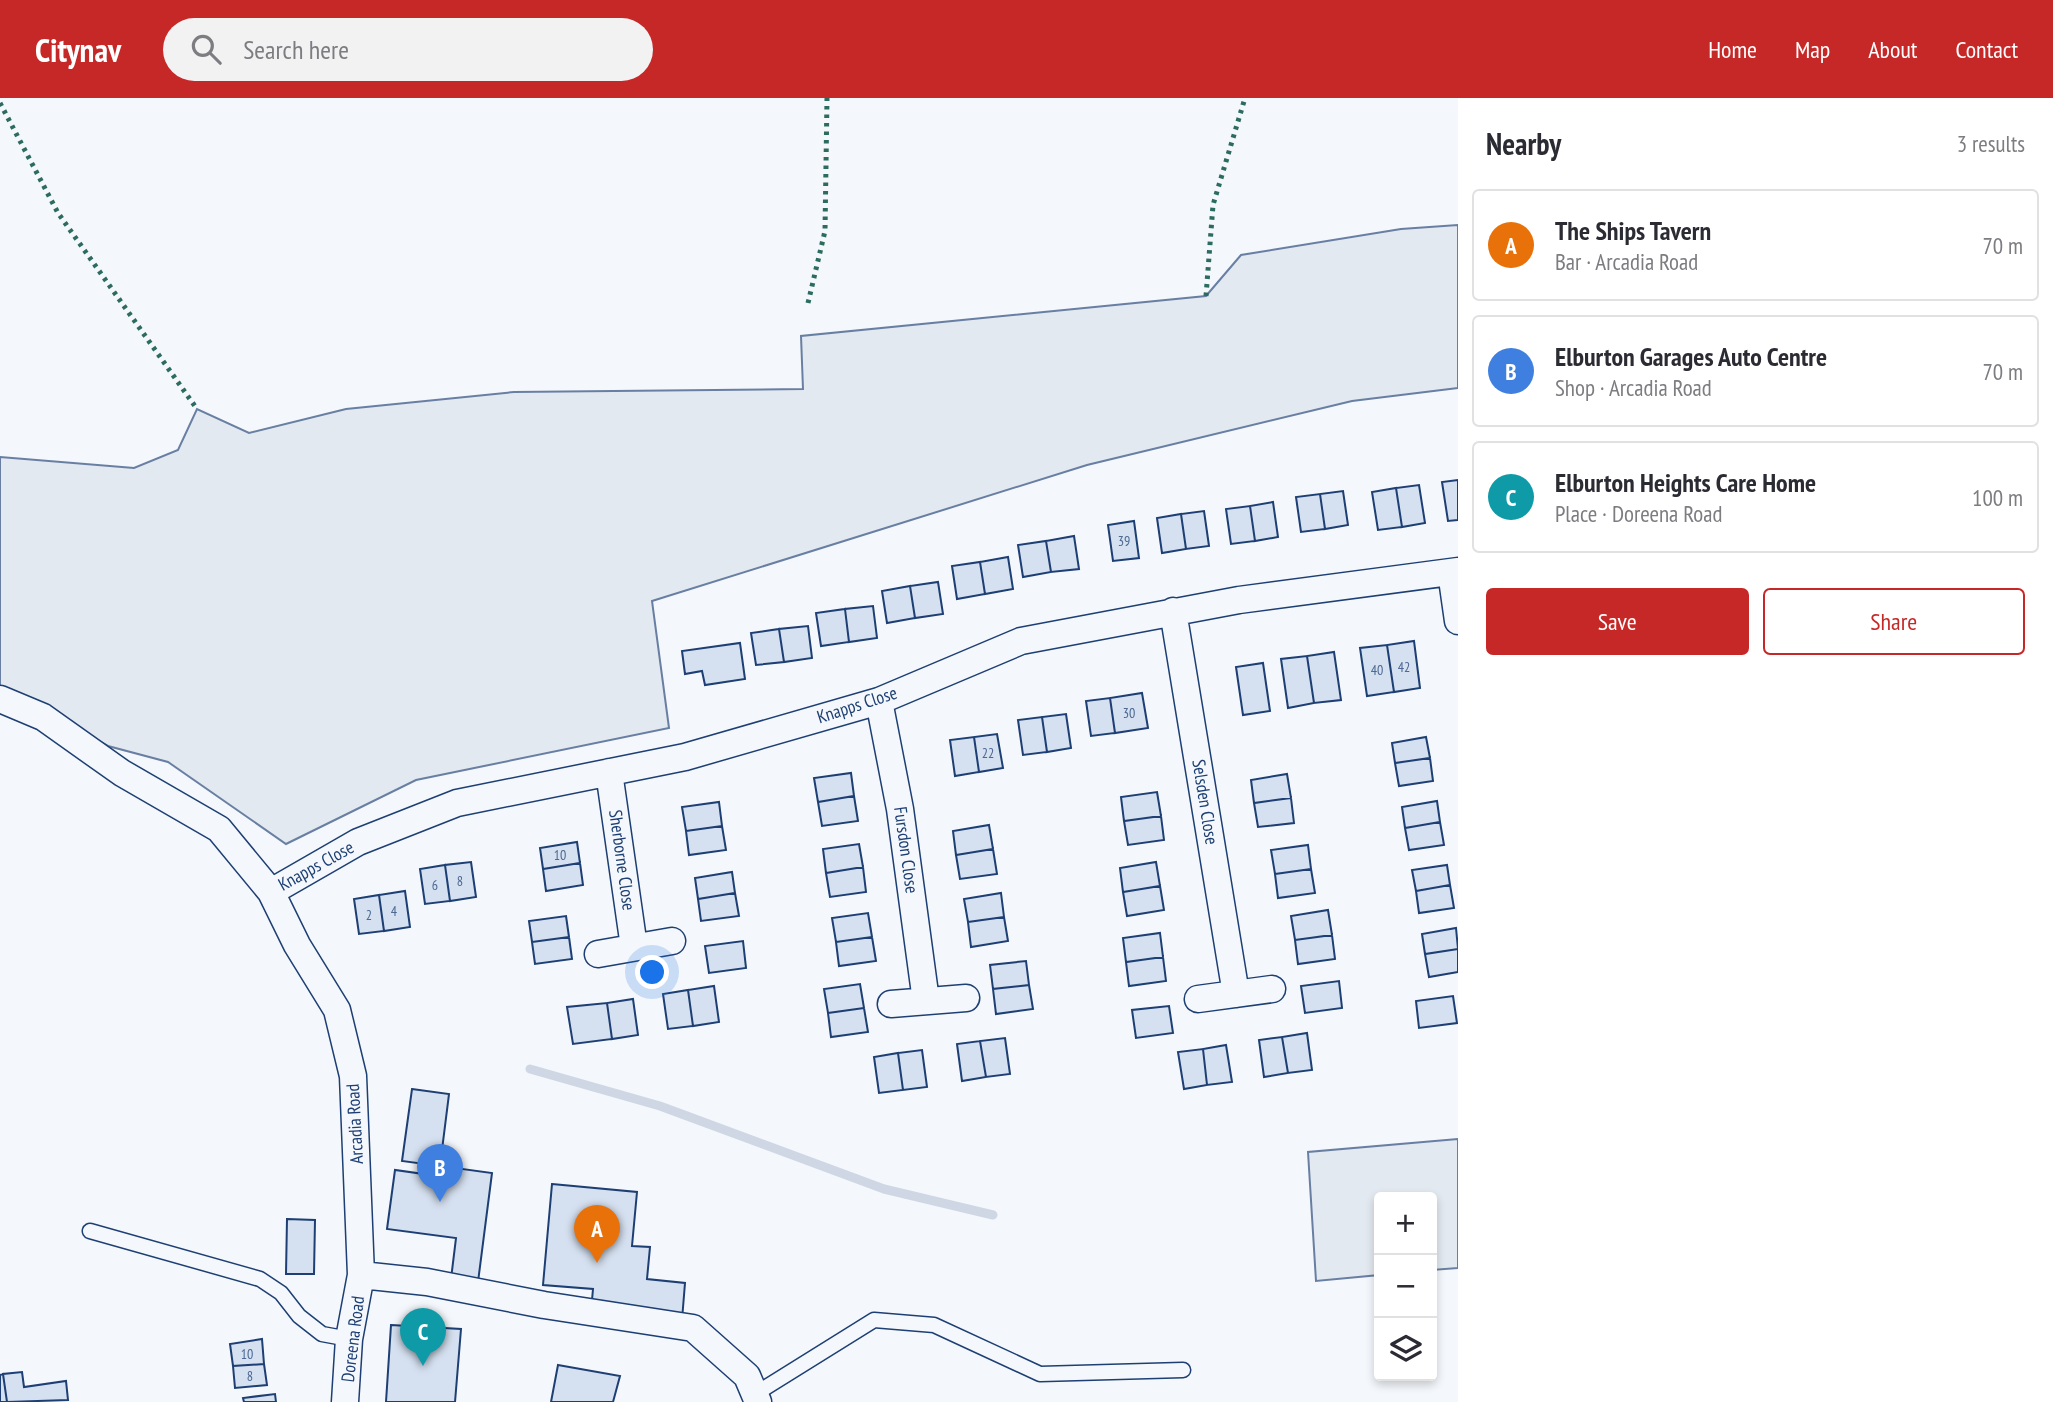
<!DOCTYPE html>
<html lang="en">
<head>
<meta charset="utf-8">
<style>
  :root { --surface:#fff; --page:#f2f2f3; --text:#2b2b33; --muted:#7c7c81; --line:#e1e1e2; --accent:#c62828 }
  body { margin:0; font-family:"PT Sans Narrow",sans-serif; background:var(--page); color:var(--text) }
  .controls { position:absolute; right:21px; bottom:21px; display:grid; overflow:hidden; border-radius:7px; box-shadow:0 4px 10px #0003 }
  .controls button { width:63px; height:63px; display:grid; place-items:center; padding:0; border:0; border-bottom:2px solid var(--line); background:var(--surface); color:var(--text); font:35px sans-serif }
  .you { position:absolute; left:653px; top:875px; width:24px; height:24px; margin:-18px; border:5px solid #fff; border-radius:50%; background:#1a73e8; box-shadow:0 0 0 10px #1a73e833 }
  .badge { display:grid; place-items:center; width:46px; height:46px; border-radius:50%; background:var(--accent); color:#fff; font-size:23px; font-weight:700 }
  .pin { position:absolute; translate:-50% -58px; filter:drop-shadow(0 2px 4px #0008) }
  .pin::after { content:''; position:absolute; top:37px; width:24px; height:21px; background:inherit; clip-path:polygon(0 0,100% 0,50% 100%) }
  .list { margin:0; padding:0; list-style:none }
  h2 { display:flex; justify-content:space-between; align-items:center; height:91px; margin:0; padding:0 28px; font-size:30px }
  h2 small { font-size:23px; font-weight:400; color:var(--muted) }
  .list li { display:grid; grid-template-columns:46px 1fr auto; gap:21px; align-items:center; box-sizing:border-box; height:112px; margin:0 14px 14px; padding:0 14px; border:2px solid var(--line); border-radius:7px }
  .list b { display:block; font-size:26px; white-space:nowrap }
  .list p { margin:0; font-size:23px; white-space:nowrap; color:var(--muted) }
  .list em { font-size:23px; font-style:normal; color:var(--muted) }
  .actions { display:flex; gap:14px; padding:21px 28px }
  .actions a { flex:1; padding:16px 0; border:2px solid var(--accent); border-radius:7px; text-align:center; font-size:24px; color:var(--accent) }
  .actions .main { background:var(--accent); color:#fff }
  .icon { flex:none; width:38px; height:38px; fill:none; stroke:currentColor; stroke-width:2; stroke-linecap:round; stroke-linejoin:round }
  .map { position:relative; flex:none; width:1458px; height:1304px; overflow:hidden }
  header { display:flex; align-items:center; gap:42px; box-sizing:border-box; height:98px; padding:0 35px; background:var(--accent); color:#fff }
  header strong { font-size:33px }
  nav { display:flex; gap:38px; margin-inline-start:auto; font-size:24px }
  .search { width:490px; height:63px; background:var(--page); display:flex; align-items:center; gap:18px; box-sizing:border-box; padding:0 24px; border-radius:38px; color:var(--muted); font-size:26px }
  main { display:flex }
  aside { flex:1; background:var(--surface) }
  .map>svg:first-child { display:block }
  .green { fill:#e3e9f0; stroke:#687fa3; stroke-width:2 }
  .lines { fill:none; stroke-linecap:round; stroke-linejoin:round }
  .stream { stroke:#cfd7e4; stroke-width:9 }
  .building { fill:#d5e0f0; stroke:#1d3f73; stroke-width:2 }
  .lane-casing { stroke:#1d3f73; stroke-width:17 }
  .street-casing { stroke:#1d3f73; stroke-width:29 }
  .lane { stroke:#f4f7fb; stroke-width:14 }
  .street { stroke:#f4f7fb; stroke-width:26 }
  .hedge { stroke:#2c6c60; stroke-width:5; stroke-dasharray:3.5 5; stroke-linecap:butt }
  .labels { text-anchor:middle; stroke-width:5; stroke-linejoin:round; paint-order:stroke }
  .number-label { font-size:14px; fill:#4b6792 }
  .street-label { font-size:18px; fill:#1d3f73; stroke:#f4f7fb }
</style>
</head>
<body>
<header>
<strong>Citynav</strong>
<div class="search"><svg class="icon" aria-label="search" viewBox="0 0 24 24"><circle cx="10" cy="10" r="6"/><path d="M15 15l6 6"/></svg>Search here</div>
<nav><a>Home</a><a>Map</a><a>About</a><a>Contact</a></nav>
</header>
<main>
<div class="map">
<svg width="1458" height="1304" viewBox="0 0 1458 1304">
  <rect width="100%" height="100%" fill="#f4f7fb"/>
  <!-- green -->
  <path class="green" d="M1458 127V290L1352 303 1087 367 652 503 669 630 416 682 286 746 168 664 108 648 0 589V359L134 370 178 352 197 311 249 335 346 311 514 294 803 291 801 238 1206 198 1241 157 1401 131Z
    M1458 1041V1170L1432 1172V1099H1379V1177L1316 1183 1308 1054Z"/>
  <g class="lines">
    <!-- stream -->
    <path class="stream" d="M530 971 660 1008 884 1091 993 1117"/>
  </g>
  <!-- building -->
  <path class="building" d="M1458 382V422L1448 423 1442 384Z
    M1419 387 1425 425 1402 429 1396 390Z
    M1396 390 1402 429 1378 432 1372 394Z
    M1343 393 1348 427 1325 431 1320 396Z
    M1320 396 1325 431 1301 434 1296 399Z
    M1273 404 1278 439 1255 443 1250 408Z
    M1250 408 1255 443 1231 446 1226 411Z
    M1204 413 1209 448 1186 451 1181 416Z
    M1181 416 1186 451 1162 455 1157 420Z
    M1134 423 1139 460 1113 463 1108 427Z
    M1074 438 1079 471 1051 474 1046 443Z
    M1046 443 1051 474 1023 479 1018 447Z
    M1008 459 1013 491 985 496 980 464Z
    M980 464 985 496 957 501 952 468Z
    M938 484 943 516 915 520 910 488Z
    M910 488 915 520 887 525 882 493Z
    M873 508 877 540 849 544 845 511Z
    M845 511 849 544 821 548 816 515Z
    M808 528 812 560 784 564 779 531Z
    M779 531 784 564 756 567 751 535Z
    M1414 543 1420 590 1394 594 1387 547Z
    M740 545 745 581 705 587 702 573 685 576 682 553Z
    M1387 547 1394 594 1367 598 1360 550Z
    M1334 554 1341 602 1314 605 1307 558Z
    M1307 558 1314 605 1288 610 1281 561Z
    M1263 565 1270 613 1243 617 1236 569Z
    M1142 595 1148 630 1115 635 1110 600Z
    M1110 600 1115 635 1091 638 1086 603Z
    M1066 616 1071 650 1047 654 1042 619Z
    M1042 619 1047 654 1023 657 1018 622Z
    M997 636 1003 670 979 674 974 639Z
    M974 639 979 674 955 678 950 642Z
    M1426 639 1430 660 1395 665 1392 645Z
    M1430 660 1433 683 1399 688 1395 665Z
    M851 675 854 698 818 704 814 680Z
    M1287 676 1291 700 1254 705 1251 682Z
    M1157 694 1161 718 1124 723 1121 699Z
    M854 698 858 723 822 728 818 704Z
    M1291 700 1294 725 1258 729 1254 705Z
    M1437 703 1440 724 1405 730 1402 709Z
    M719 704 722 728 686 733 682 709Z
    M1161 718 1164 742 1128 747 1124 723Z
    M1440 724 1444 747 1409 752 1405 730Z
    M989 727 993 751 956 757 953 733Z
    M722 728 726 752 689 757 686 733Z
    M577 744 580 765 543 771 540 750Z
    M859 746 863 769 826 775 823 751Z
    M1308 747 1311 771 1275 776 1271 752Z
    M993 751 997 776 960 781 956 757Z
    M471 764 476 799 450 803 445 767Z
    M1156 764 1160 788 1123 794 1120 770Z
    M580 765 583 787 546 793 543 771Z
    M445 767 450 803 425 806 420 771Z
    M1447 767 1450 787 1416 793 1412 772Z
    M863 769 866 794 830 799 826 775Z
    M1311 771 1315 795 1278 800 1275 776Z
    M732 774 735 795 698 801 695 780Z
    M1450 787 1454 810 1419 815 1416 793Z
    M1160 788 1164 812 1127 818 1123 794Z
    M405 793 410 829 384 833 379 797Z
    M735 795 739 818 701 823 698 801Z
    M1001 795 1004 819 968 824 964 801Z
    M379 797 384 833 359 836 354 801Z
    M1328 812 1332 837 1295 842 1291 818Z
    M868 815 872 839 836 844 832 820Z
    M566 818 569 839 532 844 529 823Z
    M1004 819 1008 843 971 849 968 824Z
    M1456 830 1458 851 1425 856 1422 836Z
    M1160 835 1163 859 1126 864 1123 840Z
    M1332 837 1335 861 1298 866 1295 842Z
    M569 839 572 861 535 866 532 844Z
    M872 839 876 863 839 868 836 844Z
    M743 843 746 870 709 875 705 848Z
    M1458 851V874L1429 879 1425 856Z
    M1163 859 1166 883 1129 888 1126 864Z
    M1026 863 1029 887 993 891 990 867Z
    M1339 883 1342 910 1305 915 1301 888Z
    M860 886 864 910 828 915 824 891Z
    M1029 887 1033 911 996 916 993 891Z
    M714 888 719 924 693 928 688 892Z
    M688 892 693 928 668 931 663 896Z
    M1453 898 1457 925 1419 930 1416 903Z
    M633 901 638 937 612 941 607 905Z
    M607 905 612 941 573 946 567 909Z
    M1169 908 1173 935 1136 940 1132 912Z
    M864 910 868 934 831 939 828 915Z
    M1307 935 1312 972 1288 975 1282 939Z
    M1282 939 1288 975 1264 979 1259 942Z
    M1005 940 1010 976 986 979 980 943Z
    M980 943 986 979 962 983 957 946Z
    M1226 947 1232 984 1207 987 1203 951Z
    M1203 951 1207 987 1184 991 1178 954Z
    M922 952 927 989 903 992 898 955Z
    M898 955 903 992 879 995 874 959Z
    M412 991 449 996 440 1068 492 1075 478 1184 451 1181 456 1140 387 1131 395 1072 424 1076 425 1066 402 1063Z
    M552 1086 637 1094 632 1148 650 1149 647 1181 685 1185 682 1222 591 1213 593 1191 543 1187Z
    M287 1121 315 1122 314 1176H286Z
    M391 1227 461 1231 455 1304H386Z
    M262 1241 264 1266 233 1268 230 1246Z
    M264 1266 267 1287 235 1290 233 1268Z
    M558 1267 620 1278 613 1304H551Z
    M22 1274 24 1289 66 1283 68 1302 7 1304 3 1276Z
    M3 1276 7 1304H0V1277Z
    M275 1296 276 1304H244L243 1300Z"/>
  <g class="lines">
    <defs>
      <path id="lane" d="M90 1133 260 1181 281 1195 299 1218 322 1236 349 1241
        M755 1296 874 1222 934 1227 1040 1276 1183 1272"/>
      <path id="street" d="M1451 474 1458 523
        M1173 513 1236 896
        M0 601 43 619 122 675 219 731 271 794 297 847 337 912 353 978 361 1177 349 1241 345 1304
        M879 603 900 711 926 903
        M609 674 634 849
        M271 794 358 744 457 705 685 659 879 603 1021 543 1239 502 1458 473
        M598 856 672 843
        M1198 901 1272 891
        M891 906 966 900
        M361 1177 427 1184 544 1207 693 1230 747 1278 758 1304"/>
    </defs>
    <!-- lane casing -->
    <use href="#lane" class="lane-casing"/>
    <!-- street casing -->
    <use href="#street" class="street-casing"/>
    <!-- lane -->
    <use href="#lane" class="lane"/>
    <!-- street -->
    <use href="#street" class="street"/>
    <!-- hedge -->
    <path class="hedge" d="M0 5 58 115 197 311
      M1206 198 1213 107 1245 0
      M808 205 825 133 827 0"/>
  </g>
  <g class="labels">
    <!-- number labels -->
    <g class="number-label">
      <text x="1124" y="448">39</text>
      <text x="1404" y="574">42</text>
      <text x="1377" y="577">40</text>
      <text x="1129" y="620">30</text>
      <text x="988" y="660">22</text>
      <text x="560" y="762">10</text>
      <text x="460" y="788">8</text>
      <text x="435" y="792">6</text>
      <text x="394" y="818">4</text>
      <text x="369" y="822">2</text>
      <text x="247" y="1261">10</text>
      <text x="250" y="1283">8</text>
    </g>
    <!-- street labels -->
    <g class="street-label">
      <text transform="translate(857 607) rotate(-18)" y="6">Knapps Close</text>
      <text transform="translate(1205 704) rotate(81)" y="6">Selsden Close</text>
      <text transform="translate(906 752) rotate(82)" y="6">Fursdon Close</text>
      <text transform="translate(622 762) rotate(82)" y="6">Sherborne Close</text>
      <text transform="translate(316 768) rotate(-29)" y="6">Knapps Close</text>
      <text transform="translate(355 1026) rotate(-93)" y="6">Arcadia Road</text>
      <text transform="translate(353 1241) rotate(-83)" y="6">Doreena Road</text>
    </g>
  </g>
</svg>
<div class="controls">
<button>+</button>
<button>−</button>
<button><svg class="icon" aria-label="layers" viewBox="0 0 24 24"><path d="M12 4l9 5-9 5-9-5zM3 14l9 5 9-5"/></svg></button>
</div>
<div class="you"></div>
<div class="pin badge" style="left:597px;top:1165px;background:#e8710a">A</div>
<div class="pin badge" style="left:440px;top:1104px;background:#3f7fe0">B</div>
<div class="pin badge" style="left:423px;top:1268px;background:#0f9aa8">C</div>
</div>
<aside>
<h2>Nearby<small>3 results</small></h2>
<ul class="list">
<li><span class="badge" style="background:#e8710a">A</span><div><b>The Ships Tavern</b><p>Bar · Arcadia Road</p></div><em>70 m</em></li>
<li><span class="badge" style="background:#3f7fe0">B</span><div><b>Elburton Garages Auto Centre</b><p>Shop · Arcadia Road</p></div><em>70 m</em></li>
<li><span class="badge" style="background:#0f9aa8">C</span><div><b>Elburton Heights Care Home</b><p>Place · Doreena Road</p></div><em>100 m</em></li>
</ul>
<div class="actions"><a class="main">Save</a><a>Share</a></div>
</aside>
</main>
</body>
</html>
